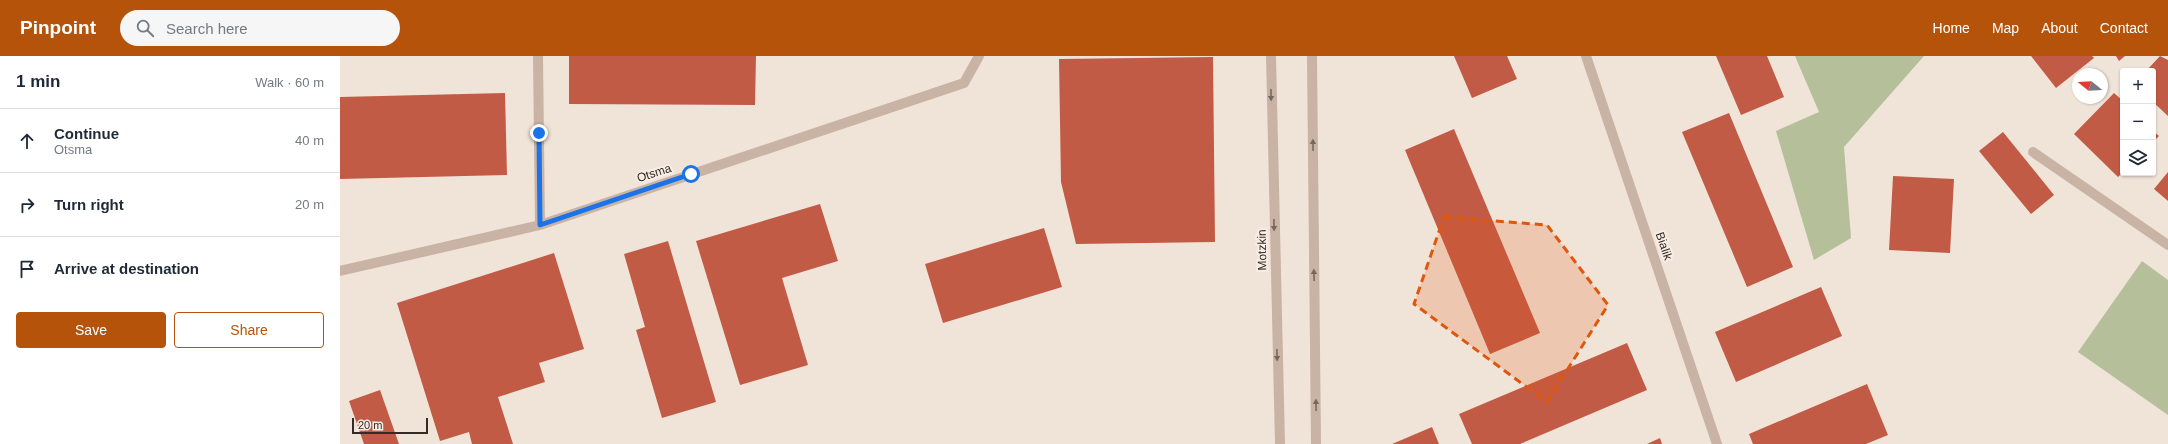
<!DOCTYPE html>
<html lang="en">
<head>
<meta charset="utf-8">
<style>
  :root { --surface:#fff; --page:#f6f6f7; --text:#1f2937; --muted:#747a83; --line:#e0e1e3; --accent:#b45309 }
  body { margin:0; font-family:Arial,sans-serif; background:var(--page); color:var(--text) }
  .controls { position:absolute; right:12px; top:12px; display:grid; overflow:hidden; border-radius:4px; box-shadow:0 1px 3px #0004 }
  .controls button { width:36px; height:36px; display:grid; place-items:center; padding:0; border:0; border-bottom:1px solid var(--line); background:var(--surface); color:var(--text); font:20px sans-serif }
  .compass { position:absolute; left:1732px; top:12px; width:36px; height:36px; border-radius:50%; background:var(--surface); box-shadow:0 1px 3px #0004; rotate:288deg }
  .scale { position:absolute; left:12px; bottom:10px; width:76px; box-sizing:border-box; padding-left:4px; border:2px solid #342a26; border-top:0; font-size:11px; line-height:14px; white-space:nowrap; color:#342a26; -webkit-text-stroke:3px #f8eee5; paint-order:stroke }
  .stop { position:absolute; width:12px; height:12px; margin:-9px; border:3px solid #1a73e8; border-radius:50%; background:#fff }
  .stop.end { background:#1a73e8; border-color:#fff; box-shadow:0 1px 4px #0008 }
  .list { margin:0; padding:0; list-style:none }
  h2 { display:flex; justify-content:space-between; align-items:center; height:52px; margin:0; padding:0 16px; font-size:17px }
  h2 small { font-size:13px; font-weight:400; color:var(--muted) }
  .list li { display:grid; grid-template-columns:26px 1fr auto; gap:12px; align-items:center; box-sizing:border-box; height:64px; padding:0 16px; border-top:1px solid var(--line) }
  .list b { display:block; font-size:15px; white-space:nowrap }
  .list p { margin:0; font-size:13px; white-space:nowrap; color:var(--muted) }
  .list em { font-size:13px; font-style:normal; color:var(--muted) }
  .actions { display:flex; gap:8px; padding:12px 16px }
  .actions a { flex:1; padding:9px 0; border:1px solid var(--accent); border-radius:4px; text-align:center; font-size:14px; color:var(--accent) }
  .actions .main { background:var(--accent); color:#fff }
  .icon { flex:none; width:22px; height:22px; fill:none; stroke:currentColor; stroke-width:2; stroke-linecap:round; stroke-linejoin:round }
  .map { position:relative; flex:none; width:1828px; height:388px; overflow:hidden }
  header { display:flex; align-items:center; gap:24px; box-sizing:border-box; height:56px; padding:0 20px; background:var(--accent); color:#fff }
  header strong { font-size:19px }
  nav { display:flex; gap:22px; margin-inline-start:auto; font-size:14px }
  .search { width:280px; height:36px; background:var(--page); display:flex; align-items:center; gap:10px; box-sizing:border-box; padding:0 14px; border-radius:22px; color:var(--muted); font-size:15px }
  main { display:flex }
  aside { flex:1; background:var(--surface) }
  .map>svg:first-child { display:block }
  .green { fill:#b5bf9a }
  .building { fill:#c25b45 }
  .lines { fill:none; stroke-linecap:round; stroke-linejoin:round }
  .minor { stroke:#c8b3a5; stroke-width:10 }
  .oneway { fill:#77685f }
  .route { stroke:#1a73e8; stroke-width:5 }
  .marked { fill:#df570d; fill-opacity:0.2; stroke:#df570d; stroke-width:3; stroke-dasharray:8 5; stroke-linejoin:round }
  .labels { text-anchor:middle; stroke-width:4; stroke-linejoin:round; paint-order:stroke }
  .street-label { font-size:12px; fill:#342a26; stroke:#f8eee5 }
</style>
</head>
<body>
<header>
<strong>Pinpoint</strong>
<div class="search"><svg class="icon" aria-label="search" viewBox="0 0 24 24"><circle cx="10" cy="10" r="6"/><path d="M15 15l6 6"/></svg>Search here</div>
<nav><a>Home</a><a>Map</a><a>About</a><a>Contact</a></nav>
</header>
<main>
<aside>
<h2>1 min<small>Walk · 60 m</small></h2>
<ul class="list">
<li><svg class="icon" aria-label="ahead" viewBox="0 0 24 24"><path d="M12 20V5M6 11l6-6 6 6"/></svg><div><b>Continue</b><p>Otsma</p></div><em>40 m</em></li>
<li><svg class="icon" aria-label="right" viewBox="0 0 24 24"><path d="M7 20v-9h11M14 6l5 5-5 5"/></svg><div><b>Turn right</b></div><em>20 m</em></li>
<li><svg class="icon" aria-label="arrive" viewBox="0 0 24 24"><path d="M6 21V4h12l-3 4 3 4H6"/></svg><div><b>Arrive at destination</b></div></li>
</ul>
<div class="actions"><a class="main">Save</a><a>Share</a></div>
</aside>
<div class="map">
<svg width="1828" height="388" viewBox="0 0 1828 388">
  <rect width="100%" height="100%" fill="#f0e4d9"/>
  <!-- green -->
  <path class="green" d="M1455 0H1584L1504 91 1511 182 1474 204 1436 75 1479 56Z
    M1802 205 1828 224V359L1738 296Z"/>
  <!-- building -->
  <path class="building" d="M229 0H416L415 49 229 48Z
    M1114 0H1167L1177 23 1132 42Z
    M1376 0H1427L1444 41 1401 59Z
    M1691 0H1752L1754 2 1716 32Z
    M1776 0H1785L1779 5Z
    M1820 0 1828 4V60L1813 46V15H1806Z
    M873 1 875 186 736 188 721 126 719 3Z
    M165 37 167 119 0 123V41Z
    M1774 37 1783 45V116L1778 121 1734 78Z
    M1389 57 1453 211 1407 231 1342 76Z
    M1114 73 1200 277 1150 298 1065 94Z
    M1813 75 1819 80 1813 86Z
    M1663 76 1714 139 1691 158 1639 95Z
    M1828 116V145L1814 133Z
    M1553 120 1614 123 1610 197 1549 194Z
    M480 148 498 205 442 222 468 309 400 329 356 185Z
    M704 172 722 231 603 267 585 208Z
    M328 185 376 346 322 362 296 274 305 271 284 198Z
    M214 197 244 293 199 307 205 326 158 341 173 388H132L129 376 100 385 57 247Z
    M1481 231 1502 280 1396 326 1375 276Z
    M1287 287 1307 334 1180 388H1132L1119 358Z
    M1527 328 1548 379 1526 388H1413L1409 378Z
    M40 334 59 388H24L9 345Z
    M1092 371 1099 388H1052Z
    M1320 382 1322 388H1307Z"/>
  <g class="lines">
    <!-- minor -->
    <path class="minor" d="M198 0 200 169
      M931 0 940 388
      M972 0 976 388
      M1246 0 1377 388
      M1693 96 1828 189
      M0 215 200 169 624 27 639 0"/>
  </g>
  <!-- one-way arrows -->
  <defs><path id="oneway-solid" d="M-6-.8H1V-3.2L6.5 0L1 3.2V.8H-6Z"/></defs>
  <g class="oneway">
    <use href="#oneway-solid" transform="translate(931 39) rotate(89)"/>
    <use href="#oneway-solid" transform="translate(973 89) rotate(-91)"/>
    <use href="#oneway-solid" transform="translate(934 169) rotate(89)"/>
    <use href="#oneway-solid" transform="translate(974 219) rotate(-91)"/>
    <use href="#oneway-solid" transform="translate(937 299) rotate(89)"/>
    <use href="#oneway-solid" transform="translate(976 349) rotate(-91)"/>
  </g>
  <g class="lines">
    <!-- route -->
    <path class="route" d="M199 77 200 169 351 118"/>
  </g>
  <!-- marked area -->
  <path class="marked" d="M1104 161 1207 169 1268 249 1207 346 1074 248Z"/>
  <g class="labels">
    <!-- street labels -->
    <g class="street-label">
      <text transform="translate(314 117) rotate(-18)" y="4">Otsma</text>
      <text transform="translate(1324 190) rotate(71)" y="4">Bialik</text>
      <text transform="translate(922 194) rotate(-91)" y="4">Motzkin</text>
    </g>
  </g>
</svg>
<div class="controls">
<button>+</button>
<button>−</button>
<button><svg class="icon" aria-label="layers" viewBox="0 0 24 24"><path d="M12 4l9 5-9 5-9-5zM3 14l9 5 9-5"/></svg></button>
</div>
<svg class="compass" viewBox="-18 -18 36 36"><path d="M0-13l5 13h-10z" fill="#e53935"/><path d="M0 13l5-13h-10z" fill="#747a83"/></svg>
<div class="scale">20 m</div>
<div class="stop" style="left:351px;top:118px"></div>
<div class="stop end" style="left:199px;top:77px"></div>
</div>
</main>
</body>
</html>
